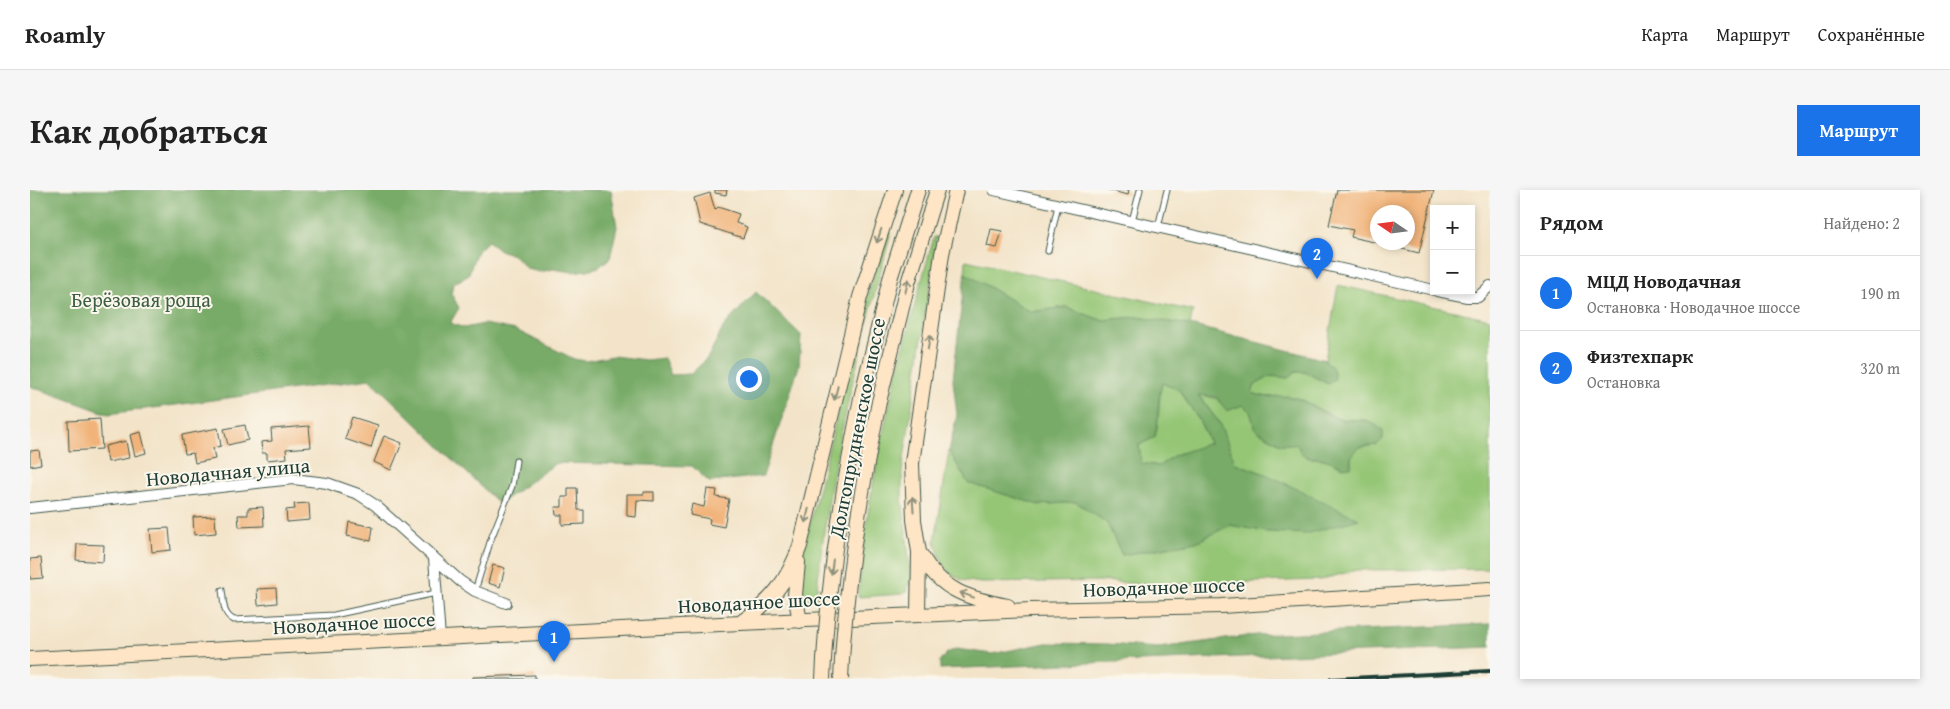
<!DOCTYPE html>
<html lang="ru">
<head>
<meta charset="utf-8">
<style>
  :root { --surface:#fff; --page:#f6f6f6; --text:#222; --muted:#767676; --line:#e0e0e0; --accent:#1a73e8 }
  body { margin:0; font-family:"Gentium Book Plus",serif; background:var(--page); color:var(--text) }
  .controls { position:absolute; right:15px; top:15px; display:grid; overflow:hidden; border-radius:0px; box-shadow:0 2px 8px #0003 }
  .controls button { width:45px; height:45px; display:grid; place-items:center; padding:0; border:0; border-bottom:1px solid var(--line); background:var(--surface); color:var(--text); font:25px sans-serif }
  .compass { position:absolute; left:1340px; top:15px; width:45px; height:45px; border-radius:50%; background:var(--surface); box-shadow:0 2px 8px #0003; rotate:283deg }
  .you { position:absolute; left:718px; top:188px; width:18px; height:18px; margin:-12px; border:4px solid #fff; border-radius:50%; background:#1a73e8; box-shadow:0 0 0 8px #1a73e833 }
  .badge { display:grid; place-items:center; width:32px; height:32px; border-radius:50%; background:var(--accent); color:#fff; font-size:16px; font-weight:700 }
  .pin { position:absolute; translate:-50% -41px; filter:drop-shadow(0 1px 2px #0008) }
  .pin::after { content:''; position:absolute; top:26px; width:18px; height:15px; background:inherit; clip-path:polygon(0 0,100% 0,50% 100%) }
  .list { margin:0; padding:0; list-style:none }
  h2 { display:flex; justify-content:space-between; align-items:center; height:65px; margin:0; padding:0 20px; font-size:21px }
  h2 small { font-size:16px; font-weight:400; color:var(--muted) }
  .list li { display:grid; grid-template-columns:32px 1fr auto; gap:15px; align-items:center; box-sizing:border-box; height:75px; padding:0 20px; border-top:1px solid var(--line) }
  .list b { display:block; font-size:19px; white-space:nowrap }
  .list p { margin:0; font-size:16px; white-space:nowrap; color:var(--muted) }
  .list em { font-size:16px; font-style:normal; color:var(--muted) }
  .map { position:relative; flex:none; width:1460px; height:489px; overflow:hidden; border-radius:0px }
  header { display:flex; align-items:center; gap:30px; box-sizing:border-box; height:70px; padding:0 25px; background:var(--surface); border-bottom:1px solid var(--line) }
  header strong { font-size:24px }
  nav { display:flex; gap:28px; margin-inline-start:auto; font-size:18px }
  .intro { display:flex; align-items:center; justify-content:space-between; box-sizing:border-box; height:120px; padding:0 30px }
  h1 { margin:0; font-size:35px }
  .button { padding:12px 22px; border-radius:0px; background:var(--accent); color:#fff; font-size:18px; font-weight:700 }
  main { display:flex; gap:30px; padding:0 30px }
  aside { flex:1; background:var(--surface); border-radius:0px; box-shadow:0 2px 8px #0003 }
  .map>svg:first-child { display:block }
  .green { fill:#95c676; stroke:#5a8255 }
  .forest { fill:#78ab67; stroke:#4c744e; fill-rule:evenodd }
  .building { fill:#f1b379 }
  .lines { fill:none; stroke-linecap:round; stroke-linejoin:round }
  .lane-casing { stroke:#3f564a; stroke-width:7 }
  .street-casing { stroke:#3f564a; stroke-width:12 }
  .secondary-casing { stroke:#3f564a; stroke-width:16 }
  .lane { stroke:#fff; stroke-width:5 }
  .street { stroke:#fff; stroke-width:10 }
  .secondary { stroke:#fde5c5; stroke-width:14 }
  .rail { stroke:#1f3d34; stroke-width:4 }
  .secondary-bridge-casing { stroke:#3f564a; stroke-width:16; stroke-linecap:butt }
  .secondary-bridge { stroke:#fde5c5; stroke-width:14 }
  .oneway { stroke:#8e917c }
  .labels { text-anchor:middle; stroke-width:4; stroke-linejoin:round; paint-order:stroke }
  .park-label { font-size:20px; fill:#3c5f44; stroke:#fbf7ec }
  .street-label { font-size:20px; fill:#1f3d34; stroke:#fbf7ec }
</style>
</head>
<body>
<header>
<strong>Roamly</strong>
<nav><a>Карта</a><a>Маршрут</a><a>Сохранённые</a></nav>
</header>
<div class="intro"><h1>Как добраться</h1><a class="button">Маршрут</a></div>
<main>
<div class="map">
<svg width="1460" height="489" viewBox="0 0 1460 489">
  <rect width="100%" height="100%" fill="#fbf7ec"/>
  <filter id="ink" filterUnits="userSpaceOnUse"><feTurbulence type="fractalNoise" baseFrequency=".02" numOctaves="2"/><feDisplacementMap in="SourceGraphic" scale="10" xChannelSelector="R" yChannelSelector="G"/><feConvolveMatrix kernelMatrix="1 2 1 2 8 2 1 2 1" color-interpolation-filters="sRGB"/></filter>
  <filter id="wash" filterUnits="userSpaceOnUse"><feTurbulence type="fractalNoise" baseFrequency=".0096" numOctaves="4" result="noise"/><feDisplacementMap in="SourceGraphic" scale="20" xChannelSelector="R" yChannelSelector="G"/><feGaussianBlur stdDeviation="1.12" result="paint"/><feColorMatrix in="noise" values="0 0 0 0 0 0 0 0 0 0 0 0 0 0 0 0 0 1.4 0 .05"/><feComposite in="paint" operator="in"/></filter>
  <g filter="url(#wash)">
    <rect width="100%" height="100%" fill="#f3e4c9"/>
    <!-- green -->
    <path class="green" d="M857 42 861 43C828 163 797 286 786 410H777L772 403 774 389 769 386 776 349 834 118Z
      M904 47H907L872 282V308L882 394 877 395 876 402 873 404 828 407C838 284 870 165 904 47Z
      M936 70 1163 121 1160 135 1107 127 1071 130 1036 117 1001 122 935 83Z
      M1308 95 1460 129V379L1326 380 1290 390 1123 395 1073 391 951 393 932 390 919 383 910 367 905 351 919 261 938 293 1009 315 1046 312 1077 333 1092 365 1166 352 1200 335 1238 342V285L1205 273 1190 234 1168 204 1213 215 1220 222 1226 240 1250 254H1268L1278 268 1296 269 1312 277 1321 276V267L1329 257 1347 255 1338 230 1309 229 1267 208 1258 206 1239 208 1222 203 1225 195 1241 186 1258 188 1265 182H1275L1298 194 1303 179 1295 170Z
      M1132 193 1149 200 1169 230 1180 254 1145 265 1129 276 1111 273 1109 255 1125 247C1130 229 1128 211 1132 193Z"/>
    <!-- forest -->
    <path class="forest" d="M0 0H581L587 37 580 68 569 77 557 80 542 82 523 79 510 82 497 79 485 66 470 60 458 51 446 63 438 86 424 93 421 103 429 118 420 133 434 138 454 134 486 140 544 169 556 171 583 166 616 170 634 168 641 185 661 184 678 167 694 136 726 102 771 145 769 176 733 286 679 292 662 276 526 273 469 314 340 189 78 224 0 196Z
      M935 83 1001 122 1036 117 1071 130 1107 127 1160 135 1295 170 1303 179 1305 189 1298 194 1275 182H1265L1258 188 1241 186 1225 195 1222 203C1241 210 1244 204 1260 207 1278 209 1292 225 1310 229 1332 234 1330 224 1353 240V249L1347 255 1329 257 1321 267V277C1311 277 1307 273 1297 270 1282 264 1274 274 1267 254H1250L1226 240 1220 222 1213 215 1197 221 1186 207 1168 205 1190 234 1205 273 1238 285 1329 329 1276 344 1238 342 1200 335 1166 352 1092 365 1077 333 1046 312 1009 315 938 293 919 261 927 225 923 190ZM1132 193 1149 200 1169 230 1180 253 1145 265 1129 276 1111 273 1109 255 1125 247C1129 229 1127 211 1132 193Z
      M1460 434V457L910 479V471L917 463 926 459 962 464 1016 453 1077 454 1128 458 1226 445Z"/>
    <g id="blocks">
      <!-- building -->
      <path class="building" d="M685 0H697L696 5 685 3Z
        M1078 0H1099L1098 5Z
        M1307 0H1404L1389 63 1348 53 1378 52V22H1348V53L1321 47 1323 40 1299 35Z
        M680 3 685 20 688 17 709 24 706 33 717 37 713 48 670 34 664 8Z
        M961 39 972 41 967 58 957 56Z
        M322 227 348 235 341 258 315 249Z
        M70 229 72 259 39 261 38 231Z
        M215 235 218 250 198 255 194 239Z
        M279 236 281 257 256 259 257 268 237 270V263H232L231 252 242 251 241 239Z
        M188 238 191 256 183 258 185 269 165 273 163 263 155 264 152 245Z
        M111 242 116 263 105 266 100 245Z
        M354 246 372 253 361 280 344 272Z
        M96 251 99 268 78 272 75 256Z
        M9 260 11 274 0 276V261Z
        M538 298H547L548 320H554V334L532 335V325H526L525 317H532V307H538Z
        M677 299 687 300 686 307 699 309 694 337 679 334 680 329 660 325 662 314 674 317Z
        M614 302H624V311L607 310 606 327 597 326V304H614Z
        M279 313 280 330 257 332 256 320 265 319 264 314Z
        M233 317 234 336 209 337 208 325H218V318Z
        M185 326 186 343 164 345 163 327Z
        M319 332 343 337 341 351 317 346Z
        M139 338 141 360 122 362 120 339Z
        M47 354 74 355 73 372 46 370Z
        M11 368 13 388 0 389V369Z
        M463 375 475 378 470 397 458 393Z
        M246 398 247 413 228 415 227 399Z
        M505 485V489H443V487Z"/>
    </g>
  </g>
  <g filter="url(#ink)">
    <use href="#blocks" fill-opacity="0" stroke="#3f564a" stroke-width="1"/>
    <g class="lines">
      <defs>
        <path id="lane" d="M1102 31 1110 0
          M1128 37 1137 0
          M1018 61 1028 15
          M192 400C194 412 192 424 204 430L304 425 406 403
          M445 401 461 349 482 296 486 271"/>
        <path id="street" d="M964 0 1404 100
          M1407 101 1437 107H1448L1460 96
          M0 318 263 289 297 293 328 304 345 315 430 391 445 401 476 413
          M404 368 410 448"/>
        <path id="secondary" d="M831 208 860 89 888 0
          M849 212 878 93 907 0
          M891 365C911 401 940 409 978 416
          M768 372 765 405 770 431
          M888 425 889 362 884 330 882 273 912 64 926 0
          M710 433C742 411 757 392 770 356L830 107 865 0
          M0 469 710 433 1001 420 1191 416 1460 399"/>
      </defs>
      <!-- lane casing -->
      <use href="#lane" class="lane-casing"/>
      <!-- street casing -->
      <use href="#street" class="street-casing"/>
      <!-- secondary casing -->
      <use href="#secondary" class="secondary-casing"/>
      <!-- lane -->
      <use href="#lane" class="lane"/>
      <!-- street -->
      <use href="#street" class="street"/>
      <!-- secondary -->
      <use href="#secondary" class="secondary"/>
      <!-- rail -->
      <path class="rail" d="M1301 489 1460 481"/>
      <defs>
        <path id="secondary-bridge" d="M793 489C797 394 812 301 831 208
          M811 489C815 395 830 304 849 212"/>
      </defs>
      <!-- secondary-bridge casing -->
      <use href="#secondary-bridge" class="secondary-bridge-casing"/>
      <!-- secondary-bridge -->
      <use href="#secondary-bridge" class="secondary-bridge"/>
    </g>
    <!-- one-way arrows -->
    <defs><path id="oneway-shaft" d="M-6 0H5M1.5-3L5.5 0L1.5 3" fill="none" stroke-width="1.6" stroke-linecap="round" stroke-linejoin="round" transform="scale(1.25)"/></defs>
    <g class="oneway">
      <use href="#oneway-shaft" transform="translate(849 46) rotate(108)"/>
      <use href="#oneway-shaft" transform="translate(877 96) rotate(-75)"/>
      <use href="#oneway-shaft" transform="translate(899 152) rotate(-81)"/>
      <use href="#oneway-shaft" transform="translate(806 203) rotate(104)"/>
      <use href="#oneway-shaft" transform="translate(883 314) rotate(-94)"/>
      <use href="#oneway-shaft" transform="translate(777 326) rotate(103)"/>
      <use href="#oneway-shaft" transform="translate(802 377) rotate(97)"/>
      <use href="#oneway-shaft" transform="translate(937 405) rotate(-160)"/>
    </g>
  </g>
  <g class="labels">
    <!-- park labels -->
    <g class="park-label">
      <text x="111" y="117">Берёзовая роща</text>
    </g>
    <!-- street labels -->
    <g class="street-label">
      <text transform="translate(827 238) rotate(-79)" y="7">Долгопрудненское шоссе</text>
      <text transform="translate(198 282) rotate(-5)" y="7">Новодачная улица</text>
      <text transform="translate(1134 397) rotate(-2)" y="7">Новодачное шоссе</text>
      <text transform="translate(729 412) rotate(-3)" y="7">Новодачное шоссе</text>
      <text transform="translate(324 433) rotate(-3)" y="7">Новодачное шоссе</text>
    </g>
  </g>
</svg>
<div class="controls">
<button>+</button>
<button>−</button>
</div>
<svg class="compass" viewBox="-18 -18 36 36"><path d="M0-13l5 13h-10z" fill="#e53935"/><path d="M0 13l5-13h-10z" fill="#767676"/></svg>
<div class="you"></div>
<div class="pin badge" style="left:524px;top:472px">1</div>
<div class="pin badge" style="left:1287px;top:89px">2</div>
</div>
<aside>
<h2>Рядом<small>Найдено: 2</small></h2>
<ul class="list">
<li><span class="badge">1</span><div><b>МЦД Новодачная</b><p>Остановка · Новодачное шоссе</p></div><em>190 m</em></li>
<li><span class="badge">2</span><div><b>Физтехпарк</b><p>Остановка</p></div><em>320 m</em></li>
</ul>
</aside>
</main>
</body>
</html>
